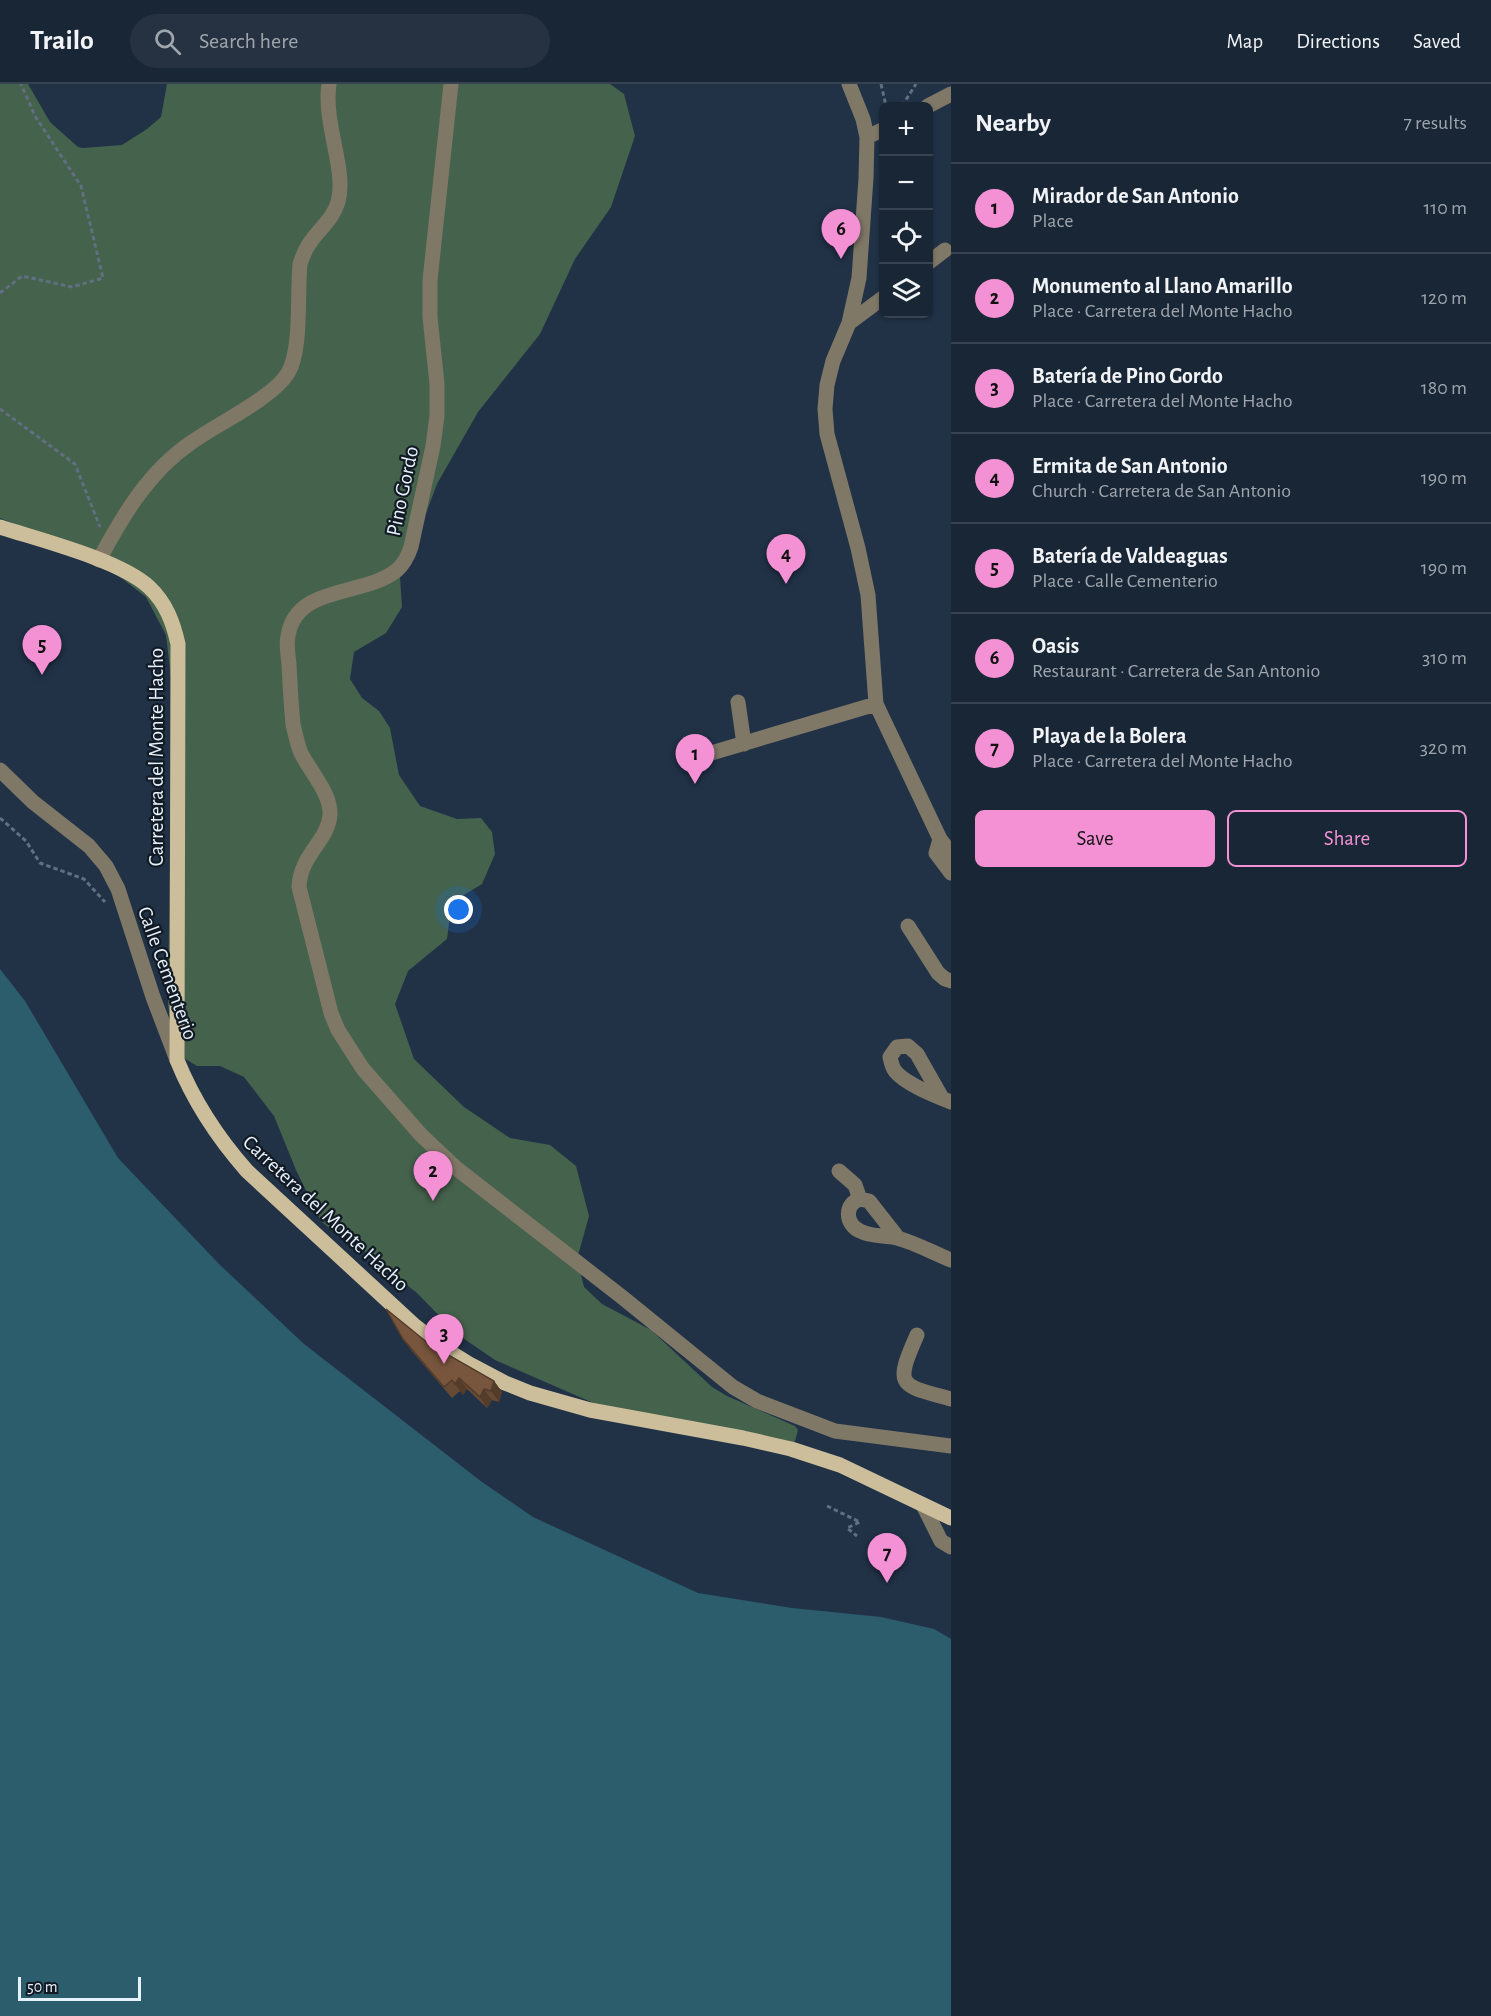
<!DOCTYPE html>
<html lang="en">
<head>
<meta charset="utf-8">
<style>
  :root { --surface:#192635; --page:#263241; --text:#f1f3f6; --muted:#9fa5ad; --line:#374350; --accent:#f491d4 }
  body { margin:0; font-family:"Alegreya Sans",sans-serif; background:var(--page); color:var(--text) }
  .controls { position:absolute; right:18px; top:18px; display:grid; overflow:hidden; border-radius:9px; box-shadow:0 2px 4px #0004 }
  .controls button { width:54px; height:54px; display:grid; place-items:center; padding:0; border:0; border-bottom:2px solid var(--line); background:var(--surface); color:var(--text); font:30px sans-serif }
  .scale { position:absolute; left:18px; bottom:15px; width:123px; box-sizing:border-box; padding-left:6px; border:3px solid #e6f1fe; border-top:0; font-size:16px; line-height:21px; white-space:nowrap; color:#e6f1fe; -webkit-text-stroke:4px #121a23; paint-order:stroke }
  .you { position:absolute; left:459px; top:826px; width:21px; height:21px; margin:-15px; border:4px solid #fff; border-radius:50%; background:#1a73e8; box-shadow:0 0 0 9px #1a73e833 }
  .badge { display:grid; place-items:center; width:39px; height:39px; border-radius:50%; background:var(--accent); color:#111; font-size:20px; font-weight:700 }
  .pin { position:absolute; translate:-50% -50px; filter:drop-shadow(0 2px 3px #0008) }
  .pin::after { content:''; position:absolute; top:32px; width:21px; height:18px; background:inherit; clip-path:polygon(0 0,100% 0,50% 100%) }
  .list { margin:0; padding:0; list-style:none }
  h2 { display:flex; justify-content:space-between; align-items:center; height:78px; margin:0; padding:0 24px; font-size:26px }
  h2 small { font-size:20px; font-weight:400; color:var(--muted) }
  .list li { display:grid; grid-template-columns:39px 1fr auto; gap:18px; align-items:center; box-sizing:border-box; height:90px; padding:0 24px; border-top:2px solid var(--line) }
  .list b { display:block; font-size:22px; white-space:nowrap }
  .list p { margin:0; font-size:20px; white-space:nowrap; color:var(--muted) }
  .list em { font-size:20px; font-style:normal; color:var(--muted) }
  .actions { display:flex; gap:12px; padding:18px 24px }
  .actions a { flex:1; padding:14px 0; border:2px solid var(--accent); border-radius:9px; text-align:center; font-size:21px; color:var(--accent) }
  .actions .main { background:var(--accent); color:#111 }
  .icon { flex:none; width:33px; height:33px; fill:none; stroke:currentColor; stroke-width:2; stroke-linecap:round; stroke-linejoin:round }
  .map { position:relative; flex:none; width:951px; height:1932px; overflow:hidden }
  header { display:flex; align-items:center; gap:36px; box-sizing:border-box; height:84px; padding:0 30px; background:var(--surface); border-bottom:2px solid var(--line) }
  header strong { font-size:28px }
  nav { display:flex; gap:33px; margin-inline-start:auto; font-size:21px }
  .search { width:420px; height:54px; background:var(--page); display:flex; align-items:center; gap:15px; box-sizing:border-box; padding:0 21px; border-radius:33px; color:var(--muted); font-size:22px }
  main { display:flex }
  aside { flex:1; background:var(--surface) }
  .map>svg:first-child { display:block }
  .green { fill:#45624d }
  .water { fill:#2b5d6c }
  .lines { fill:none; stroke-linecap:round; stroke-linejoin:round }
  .path { stroke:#606f81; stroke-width:3; stroke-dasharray:4.5 3; stroke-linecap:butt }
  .minor { stroke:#7f7867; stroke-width:15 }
  .major { stroke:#cdbe9b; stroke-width:15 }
  .wall { fill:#674a34 }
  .shaded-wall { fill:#543c2b }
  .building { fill:#78563d; stroke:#543c2b; stroke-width:1.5 }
  .labels { text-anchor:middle; stroke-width:4.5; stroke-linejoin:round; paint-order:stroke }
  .street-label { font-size:21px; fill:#e6f1fe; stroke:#121a23 }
</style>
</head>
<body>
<header>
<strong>Trailo</strong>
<div class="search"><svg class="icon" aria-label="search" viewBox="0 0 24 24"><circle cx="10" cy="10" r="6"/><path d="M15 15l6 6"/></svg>Search here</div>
<nav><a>Map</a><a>Directions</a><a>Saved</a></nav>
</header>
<main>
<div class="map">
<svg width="951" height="1932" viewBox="0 0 951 1932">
  <rect width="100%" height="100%" fill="#213247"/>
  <!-- green -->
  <path class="green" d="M0 0H28L50 38 78 63 83 64 122 61 147 45 161 33 167 0H610L624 10 635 52 611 123 575 175 540 250 478 328 437 400 408 477 400 493 402 523 386 549 354 568 350 595 362 614 379 627 390 644 399 691 420 722 457 735 481 734 492 748 495 770 482 800 454 817 450 831 447 855 408 887 395 920 414 975 464 1023 510 1054 550 1061 576 1082 589 1132 577 1175 584 1203 602 1220 651 1246 712 1303 727 1312 795 1342 798 1346 795 1357 783 1367 598 1321 495 1276 457 1250 417 1209 351 1157 334 1148 321 1137 296 1086 274 1032 244 993 220 982H197L182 973 171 944 168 920 172 602 166 551 146 513 124 496 80 467 0 434Z"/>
  <!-- water -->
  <path class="water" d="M0 885 25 917 118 1074 220 1181 304 1260 482 1398 533 1433 698 1509 792 1524 881 1533 934 1545 951 1555V1932H0Z"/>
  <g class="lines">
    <!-- path -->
    <path class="path" d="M881 0 886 22
      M902 22 916 0
      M0 209 22 192 72 203 103 194 81 102 35 32 21 0
      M0 325 75 380 100 443
      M0 734 26 757 40 779 84 795 105 818
      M827 1422 860 1438 847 1444 857 1452"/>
    <!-- minor -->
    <path class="minor" d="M451 0 430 196V233L437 300V332L433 362 411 463C408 472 404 480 397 486 365 513 296 500 288 552 286 561 288 571 289 580 290 600 291 620 293 640 295 649 297 658 300 667 309 687 331 708 330 731 328 757 300 771 299 803L331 929 338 946 363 985 421 1051 456 1084 622 1213 733 1303 757 1317 835 1347 951 1362
      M849 0 863 35 867 53 866 94 859 194 849 239 833 277 827 301 825 325 827 350 858 464 868 511 876 620 940 755 951 770
      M928 22 951 10
      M867 53 884 45
      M928 179 945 166
      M849 239 884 213
      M99 476C123 431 149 387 192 358 217 340 273 314 288 289 302 266 297 209 300 180 303 171 306 163 312 156 321 143 333 135 338 118 347 86 323 39 329 0
      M738 618 744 660
      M708 670 876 620
      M0 686 33 718 89 762 106 782 118 805 153 913 177 976
      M940 755 936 769 951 789
      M908 842 938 889 945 895 951 897
      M942 1014 917 970 908 962 897 963 890 973C891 978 892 983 895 987 905 1000 936 1012 951 1018
      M839 1087 855 1101 860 1115
      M898 1154 869 1117 860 1115C844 1120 845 1140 860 1147 871 1153 885 1151 897 1154 916 1159 933 1169 951 1176
      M917 1251C894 1303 899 1301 951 1315
      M923 1421 941 1457 951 1463"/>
    <!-- major -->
    <path class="major" d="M0 443C40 456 120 476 149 503 166 519 173 538 178 560L177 976C194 1018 217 1053 247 1087L415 1242 442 1263 471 1281 505 1299 530 1309 590 1326 743 1354 791 1365 840 1381 951 1434"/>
  </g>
  <!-- wall -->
  <path class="wall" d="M403 1255 429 1260 494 1297 502 1308 499 1318 492 1316 487 1324 467 1305 463 1311 460 1307 452 1314 411 1266Z"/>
  <!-- shaded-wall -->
  <path class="shaded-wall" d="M459 1294 467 1305 463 1311 455 1300Z
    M494 1297 502 1308 499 1318 491 1307Z
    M484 1305 492 1316 487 1324 480 1313Z"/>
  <!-- building -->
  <path class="building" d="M386 1225 429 1260 494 1297 491 1307 484 1305 480 1313 459 1294 455 1300 452 1296 444 1303 403 1255Z"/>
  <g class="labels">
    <!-- street labels -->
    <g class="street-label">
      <text transform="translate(402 407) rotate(-78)" y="7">Pino Gordo</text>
      <text transform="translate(156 673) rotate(-90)" y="7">Carretera del Monte Hacho</text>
      <text transform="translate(168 889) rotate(70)" y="7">Calle Cementerio</text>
      <text transform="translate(326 1129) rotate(43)" y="7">Carretera del Monte Hacho</text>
    </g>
  </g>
</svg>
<div class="controls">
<button>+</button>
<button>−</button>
<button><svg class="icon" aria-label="locate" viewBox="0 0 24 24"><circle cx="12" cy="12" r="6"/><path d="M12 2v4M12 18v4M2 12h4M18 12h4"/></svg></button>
<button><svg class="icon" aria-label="layers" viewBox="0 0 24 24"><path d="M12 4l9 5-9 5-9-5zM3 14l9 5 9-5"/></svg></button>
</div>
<div class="scale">50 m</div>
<div class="you"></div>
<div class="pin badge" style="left:695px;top:700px">1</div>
<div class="pin badge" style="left:433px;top:1117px">2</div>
<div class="pin badge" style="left:444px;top:1280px">3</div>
<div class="pin badge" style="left:786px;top:500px">4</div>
<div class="pin badge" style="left:42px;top:591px">5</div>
<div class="pin badge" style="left:841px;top:175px">6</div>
<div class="pin badge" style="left:887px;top:1499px">7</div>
</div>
<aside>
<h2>Nearby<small>7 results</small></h2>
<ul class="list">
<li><span class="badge">1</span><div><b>Mirador de San Antonio</b><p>Place</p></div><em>110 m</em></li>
<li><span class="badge">2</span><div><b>Monumento al Llano Amarillo</b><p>Place · Carretera del Monte Hacho</p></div><em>120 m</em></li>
<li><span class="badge">3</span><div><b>Batería de Pino Gordo</b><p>Place · Carretera del Monte Hacho</p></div><em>180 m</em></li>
<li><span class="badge">4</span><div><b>Ermita de San Antonio</b><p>Church · Carretera de San Antonio</p></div><em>190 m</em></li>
<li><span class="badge">5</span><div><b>Batería de Valdeaguas</b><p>Place · Calle Cementerio</p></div><em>190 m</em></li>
<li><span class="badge">6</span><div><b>Oasis</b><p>Restaurant · Carretera de San Antonio</p></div><em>310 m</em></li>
<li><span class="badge">7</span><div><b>Playa de la Bolera</b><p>Place · Carretera del Monte Hacho</p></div><em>320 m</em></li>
</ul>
<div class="actions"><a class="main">Save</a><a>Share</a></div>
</aside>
</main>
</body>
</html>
